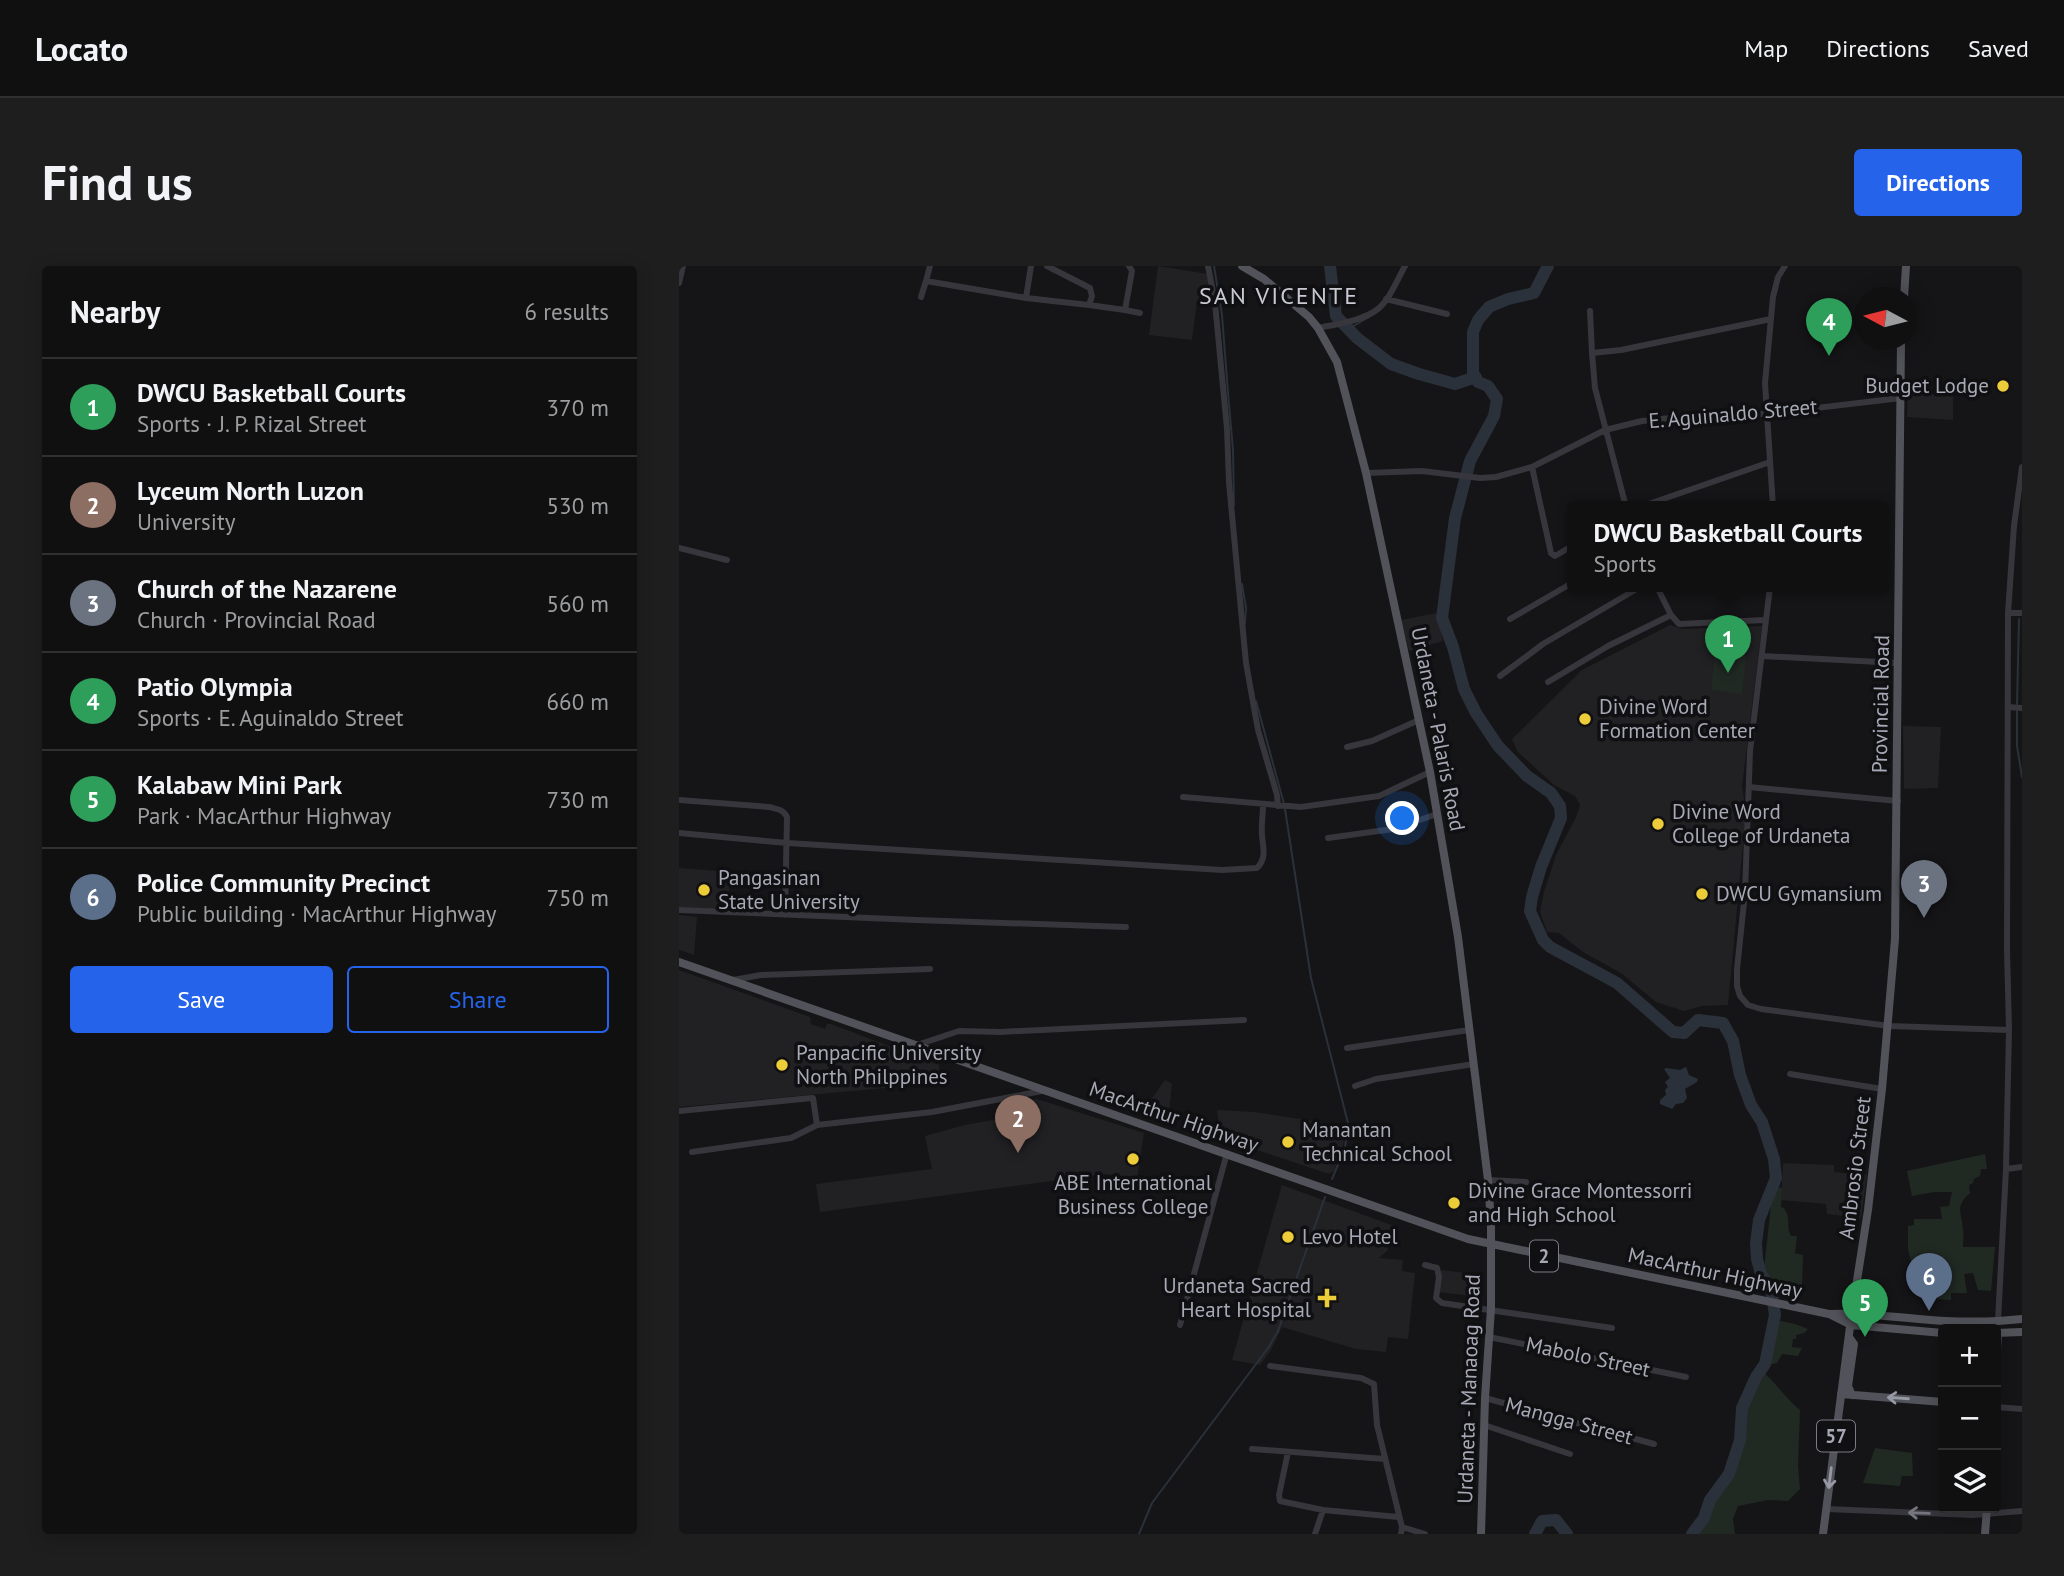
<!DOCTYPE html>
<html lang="en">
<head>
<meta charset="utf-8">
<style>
  :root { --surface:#101011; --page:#1e1e1f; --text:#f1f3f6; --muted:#9c9d9f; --line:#303031; --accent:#2563eb }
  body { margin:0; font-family:"PT Sans",sans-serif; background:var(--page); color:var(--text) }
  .controls { position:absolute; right:21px; bottom:21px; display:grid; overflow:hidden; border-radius:7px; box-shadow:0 4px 18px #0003 }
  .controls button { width:63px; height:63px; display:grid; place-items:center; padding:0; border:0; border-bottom:2px solid var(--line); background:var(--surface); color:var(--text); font:35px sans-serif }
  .compass { position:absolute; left:1175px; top:21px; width:63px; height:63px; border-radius:50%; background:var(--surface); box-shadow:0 4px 18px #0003; rotate:277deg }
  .you { position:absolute; left:724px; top:553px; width:24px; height:24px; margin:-18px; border:5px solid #fff; border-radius:50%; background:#1a73e8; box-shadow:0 0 0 10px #1a73e833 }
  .badge { display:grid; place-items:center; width:46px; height:46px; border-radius:50%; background:var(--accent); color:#fff; font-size:23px; font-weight:700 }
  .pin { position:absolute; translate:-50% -58px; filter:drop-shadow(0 2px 4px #0008) }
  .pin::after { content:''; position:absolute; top:37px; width:24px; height:21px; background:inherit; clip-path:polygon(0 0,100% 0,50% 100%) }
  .popup { position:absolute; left:888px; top:235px; width:322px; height:91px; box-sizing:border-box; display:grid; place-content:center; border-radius:7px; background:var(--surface); filter:drop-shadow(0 2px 5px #0005); font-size:23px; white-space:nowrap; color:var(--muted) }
  .popup b { font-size:26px; color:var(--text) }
  .popup::after { content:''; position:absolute; left:50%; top:100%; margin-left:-14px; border:14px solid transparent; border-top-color:var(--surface) }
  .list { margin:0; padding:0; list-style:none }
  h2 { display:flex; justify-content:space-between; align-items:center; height:91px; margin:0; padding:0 28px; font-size:30px }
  h2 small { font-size:23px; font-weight:400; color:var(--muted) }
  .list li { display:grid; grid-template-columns:46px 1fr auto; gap:21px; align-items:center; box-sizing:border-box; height:98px; padding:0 28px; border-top:2px solid var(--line) }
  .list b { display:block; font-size:26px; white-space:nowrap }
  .list p { margin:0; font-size:23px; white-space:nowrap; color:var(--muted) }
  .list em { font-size:23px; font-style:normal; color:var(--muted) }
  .actions { display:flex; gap:14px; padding:21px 28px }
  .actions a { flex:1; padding:16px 0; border:2px solid var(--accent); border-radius:7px; text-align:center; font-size:24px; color:var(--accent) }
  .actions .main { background:var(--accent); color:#fff }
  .icon { flex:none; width:38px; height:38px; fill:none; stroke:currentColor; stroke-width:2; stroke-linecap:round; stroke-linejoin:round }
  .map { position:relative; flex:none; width:1343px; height:1268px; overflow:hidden; border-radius:7px }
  header { display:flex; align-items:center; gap:42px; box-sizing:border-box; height:98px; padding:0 35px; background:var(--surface); border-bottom:2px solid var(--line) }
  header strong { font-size:33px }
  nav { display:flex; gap:38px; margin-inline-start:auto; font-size:24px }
  .intro { display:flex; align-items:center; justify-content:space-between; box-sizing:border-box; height:168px; padding:0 42px }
  h1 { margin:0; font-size:49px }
  .button { padding:18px 32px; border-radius:7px; background:var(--accent); color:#fff; font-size:24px; font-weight:700 }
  main { display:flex; gap:42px; padding:0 42px }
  aside { flex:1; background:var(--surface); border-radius:7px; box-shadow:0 4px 18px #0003 }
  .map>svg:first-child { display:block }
  .built { fill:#212124 }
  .green { fill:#212923 }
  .water { fill:#2b313a }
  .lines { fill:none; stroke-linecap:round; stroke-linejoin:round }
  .stream { stroke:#2b313a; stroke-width:2 }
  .river { stroke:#2b313a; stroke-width:12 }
  .minor { stroke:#36363c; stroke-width:6 }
  .major { stroke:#52535a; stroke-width:8 }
  .oneway { stroke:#9698a4 }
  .oneway2 { stroke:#74757f }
  .poi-dot { fill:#eccc38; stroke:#101012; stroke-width:2.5 }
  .labels { text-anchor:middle; stroke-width:7; stroke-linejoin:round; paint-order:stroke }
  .shield { fill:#101012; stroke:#7a7b85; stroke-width:2 }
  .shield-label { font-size:19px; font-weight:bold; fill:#a7a9b6 }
  .poi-label { font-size:21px; fill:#a7a9b6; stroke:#101012; text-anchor:start }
  .street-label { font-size:21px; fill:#a7a9b6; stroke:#101012 }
  .quarter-label { font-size:24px; letter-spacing:2px; fill:#c8c9d3; stroke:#101012 }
</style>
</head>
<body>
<header>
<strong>Locato</strong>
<nav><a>Map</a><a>Directions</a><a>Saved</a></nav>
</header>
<div class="intro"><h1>Find us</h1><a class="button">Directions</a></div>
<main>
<aside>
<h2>Nearby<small>6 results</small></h2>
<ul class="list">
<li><span class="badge" style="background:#2e9e5b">1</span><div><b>DWCU Basketball Courts</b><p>Sports · J. P. Rizal Street</p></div><em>370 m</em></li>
<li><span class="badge" style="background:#8d6e63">2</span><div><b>Lyceum North Luzon</b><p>University</p></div><em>530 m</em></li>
<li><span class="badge" style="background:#6b7280">3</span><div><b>Church of the Nazarene</b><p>Church · Provincial Road</p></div><em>560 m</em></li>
<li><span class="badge" style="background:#2e9e5b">4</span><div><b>Patio Olympia</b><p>Sports · E. Aguinaldo Street</p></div><em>660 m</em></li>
<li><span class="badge" style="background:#2e9e5b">5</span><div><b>Kalabaw Mini Park</b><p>Park · MacArthur Highway</p></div><em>730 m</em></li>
<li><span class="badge" style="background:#5c6f8a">6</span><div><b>Police Community Precinct</b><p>Public building · MacArthur Highway</p></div><em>750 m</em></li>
</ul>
<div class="actions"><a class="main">Save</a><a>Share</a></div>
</aside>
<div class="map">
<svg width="1343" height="1268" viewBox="0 0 1343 1268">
  <rect width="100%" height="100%" fill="#151517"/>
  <!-- built -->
  <path class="built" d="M479 0 529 8 533 32 518 35 513 74 470 69Z
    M1229 128H1274V154L1228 151Z
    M758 347 764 375 730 385 722 354Z
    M991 359 1004 363 1083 360 1063 520 1067 546 1049 739 1023 740 1005 745 977 736 942 707 904 686 880 667 868 666 861 646 865 626 877 589 897 551 901 539 896 530 875 519 838 485 833 473 903 404Z
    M1224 460 1262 461 1259 522 1225 523Z
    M0 602 51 606 49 644 0 642Z
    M0 649 18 651 15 689 0 684Z
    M0 704 131 751 132 758 146 763 148 758H152L260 799 261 817 0 841Z
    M486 814 493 818 489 854 463 846Z
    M358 833 465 867 458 912 426 908 141 946 137 918 253 903 246 870 286 859 336 850 332 836Z
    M538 844 575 846 668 860 664 879 655 905 650 908 542 872Z
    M1104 897 1155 899V906L1188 909 1182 952 1148 948 1147 938 1102 934Z
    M603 919 715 960 708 985 700 992 724 994 723 1005 736 1007 729 1073 709 1071 707 1086 677 1083 603 1061 592 1084 581 1099 553 1094Z
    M762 1004 803 1009 800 1031 759 1026Z"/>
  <!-- green -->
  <path class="green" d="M1036 387 1067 390 1063 428 1032 424Z
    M1306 888 1308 903H1302L1301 910 1295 913 1294 917 1290 919 1291 927C1275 941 1283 946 1284 964 1285 969 1284 976 1284 981H1316L1312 1025 1299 1024 1294 1007 1285 1008 1288 1027H1272V1034L1256 1033 1253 1003 1233 1000 1229 983V960L1235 959V953H1263L1261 941 1270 940 1273 926H1255L1233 930 1228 905Z
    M1094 920 1103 922 1102 941 1105 942C1113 954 1106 959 1112 970H1118L1116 987 1124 989 1123 1020 1084 1013Z
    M1097 1054 1116 1058 1129 1063 1125 1067 1117 1069V1073H1114L1113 1081 1123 1082 1119 1090 1103 1088 1098 1097 1089 1099Z
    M1084 1106C1098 1118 1107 1133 1121 1144L1119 1200 1121 1223 1109 1235 1089 1234 1059 1240 1054 1253 1056 1268H1020L1036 1230 1049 1215 1062 1175 1064 1148 1068 1135Z
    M1196 1182 1233 1187 1234 1210H1223L1221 1220 1184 1217Z"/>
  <!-- water -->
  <path class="water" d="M1007 801 1010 809 1019 813 1018 816 1006 823 1008 832 1004 837 997 838 993 843 981 838V834L987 829 986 824 989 821 986 816 991 812 985 803 987 802 1001 804Z"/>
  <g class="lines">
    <!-- stream -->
    <path class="stream" d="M535 0 543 49 549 127 554 184 555 239
      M669 63 692 50
      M563 318 567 342 566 357
      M577 435 605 538
      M1338 438 1340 353
      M1338 445V480L1343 511
      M606 543 632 712 669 857 666 882 653 913
      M460 1268 473 1237 589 1082 599 1065 646 931"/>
    <!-- river -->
    <path class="river" d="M651 0 657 50 678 72 712 98 740 108 776 118 797 111
      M869 0 855 27 829 33 810 41 799 54 794 66V107L799 116 809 120 818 133 815 150 791 195 776 252 763 352 774 381 785 423 797 447 819 480 848 510 872 527 881 540 882 552 862 601 853 631 851 645 864 674 871 681 938 717 994 766 1005 767 1019 754 1044 757 1054 775 1061 809 1072 839 1083 856 1095 893 1097 912 1080 954 1077 977 1078 993 1082 1008 1092 1023 1096 1049 1086 1098 1077 1111 1063 1142 1061 1174 1050 1208 1031 1234 1025 1252 1013 1268
      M856 1268 863 1255 877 1254 888 1268"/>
    <!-- minor -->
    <path class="minor" d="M251 0 247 15 347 32 352 0
      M368 0 411 22 413 30 410 39 446 44 453 5 450 0
      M529 0 536 37 548 163 550 217 567 397 579 464 598 529 599 540
      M0 17 4 0
      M242 31 247 15
      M347 32 410 39
      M707 33 768 48
      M446 44 461 47
      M911 45 913 87
      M639 62C658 58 683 55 699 43 711 33 718 14 726 0
      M853 201 872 287 876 290 893 280
      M687 207 743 205 801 212 817 211 853 201 926 164 963 155 1030 148H1087L1222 132
      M947 241 916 122 913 87 942 84 1092 53
      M961 241 1091 196
      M1094 241 1086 117 1094 31 1099 11 1106 0
      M0 282 48 294
      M978 321 992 349 1000 358 1086 354
      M1091 321 1071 485 1066 627 1058 703V720L1061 730 1069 739 1082 743 1210 760 1330 764
      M1329 347H1343
      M831 353 893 317
      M1084 390 1219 397
      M821 410 864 378 961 321
      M869 416 929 380 992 349
      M1329 441 1343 442
      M668 481 693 475 740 454
      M1070 521 1219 535
      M504 531 622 541 700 530 751 506
      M0 534 90 541C98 543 104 543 108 551L106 649
      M0 567 108 577 543 604 578 602C588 592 584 582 583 569 582 559 584 549 584 539
      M649 572 714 563 758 548
      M0 644 237 654 447 661
      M54 714 82 709 251 703
      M238 779 280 765 321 766 565 754
      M668 782 790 764
      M1111 808 1203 823
      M676 820 697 813 795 798
      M0 845 133 832H134L138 859 253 846 363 825
      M13 886 112 872 138 859
      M1327 903 1343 901
      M809 914 847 916
      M746 999 758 1002 760 1011 757 1032 763 1037 933 1062
      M1319 1055 1327 903 1330 764 1328 684 1329 347 1335 260 1343 201
      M501 1059 548 887
      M810 1071 1007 1111
      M591 1100 682 1112 695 1118 698 1159 723 1261 722 1268
      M806 1132 975 1178
      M1317 1141 1343 1143
      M805 1159 891 1188
      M573 1183 706 1193
      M609 1186 600 1229 601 1235 644 1244 719 1251
      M1147 1243 1294 1249 1343 1245
      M723 1261 746 1268
      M636 1268 644 1244"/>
    <!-- major -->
    <path class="major" d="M563 0 585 13 630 51 639 62 658 96 687 207 751 506 779 671 809 914 812 957V1043L806 1132 802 1268
      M1225 32 1227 0
      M0 696 789 973 1150 1048C1189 1046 1227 1053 1266 1055 1291 1056 1317 1056 1343 1053
      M1152 1049 1172 1059 1264 1067
      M1317 1067 1343 1066
      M1170 1071 1175 1078 1169 1120 1173 1129
      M1317 1097 1319 1067
      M1162 1128 1264 1136
      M1144 1268 1172 1053 1189 944 1203 823 1216 673 1222 74
      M1306 1268 1308 1242"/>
  </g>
  <!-- one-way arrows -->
  <defs><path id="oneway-shaft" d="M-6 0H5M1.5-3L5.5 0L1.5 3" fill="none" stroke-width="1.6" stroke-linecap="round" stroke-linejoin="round" transform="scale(1.75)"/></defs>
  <g class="oneway">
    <use href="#oneway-shaft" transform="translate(1219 1132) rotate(-176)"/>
    <use href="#oneway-shaft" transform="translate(1151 1212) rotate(97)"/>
  </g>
  <use class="oneway2" href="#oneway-shaft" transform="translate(1240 1247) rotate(-178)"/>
  <!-- markers -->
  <g class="poi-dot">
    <circle cx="1324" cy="120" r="7"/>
    <circle cx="906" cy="453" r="7"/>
    <circle cx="979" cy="558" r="7"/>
    <circle cx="25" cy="624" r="7"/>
    <circle cx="1023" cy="628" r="7"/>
    <circle cx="103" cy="799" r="7"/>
    <circle cx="609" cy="876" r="7"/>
    <circle cx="454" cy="893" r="7"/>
    <circle cx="775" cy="937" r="7"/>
    <circle cx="609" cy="971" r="7"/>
    <path d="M644.5 1021.5h7v7h7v7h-7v7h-7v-7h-7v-7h7z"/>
  </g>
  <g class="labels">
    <!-- shield labels -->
    <g class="shield">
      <rect x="851" y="974.5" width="28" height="31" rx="5"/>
      <rect x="1138" y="1154.5" width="38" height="31" rx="5"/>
    </g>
    <g class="shield-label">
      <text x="865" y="997">2</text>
      <text x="1157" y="1177">57</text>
    </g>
    <!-- poi labels -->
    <g class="poi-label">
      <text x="1310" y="127" text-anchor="end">Budget Lodge</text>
      <text x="920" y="448">Divine Word<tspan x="920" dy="24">Formation Center</tspan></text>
      <text x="993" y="553">Divine Word<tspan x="993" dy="24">College of Urdaneta</tspan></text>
      <text x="39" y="619">Pangasinan<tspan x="39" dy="24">State University</tspan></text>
      <text x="1037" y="635">DWCU Gymansium</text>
      <text x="117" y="794">Panpacific University<tspan x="117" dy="24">North Philppines</tspan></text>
      <text x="623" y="871">Manantan<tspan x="623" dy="24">Technical School</tspan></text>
      <text x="454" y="924" text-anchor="middle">ABE International<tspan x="454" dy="24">Business College</tspan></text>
      <text x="789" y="932">Divine Grace Montessorri<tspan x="789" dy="24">and High School</tspan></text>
      <text x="623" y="978">Levo Hotel</text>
      <text x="632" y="1027" text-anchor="end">Urdaneta Sacred<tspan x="632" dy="24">Heart Hospital</tspan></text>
    </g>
    <!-- street labels -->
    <g class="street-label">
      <text transform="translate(1054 148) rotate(-5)" y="7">E. Aguinaldo Street</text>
      <text transform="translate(1202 438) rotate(-89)" y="7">Provincial Road</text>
      <text transform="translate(759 463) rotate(79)" y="7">Urdaneta - Palaris Road</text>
      <text transform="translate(495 851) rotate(19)" y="7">MacArthur Highway</text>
      <text transform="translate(1176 902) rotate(-83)" y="7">Ambrosio Street</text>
      <text transform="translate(1036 1007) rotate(12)" y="7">MacArthur Highway</text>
      <text transform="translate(909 1091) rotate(12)" y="7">Mabolo Street</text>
      <text transform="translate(790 1123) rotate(-88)" y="7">Urdaneta - Manaoag Road</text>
      <text transform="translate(890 1155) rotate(15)" y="7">Mangga Street</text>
    </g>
    <!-- quarter labels -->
    <g class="quarter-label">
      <text x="600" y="38">SAN VICENTE</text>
    </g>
  </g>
</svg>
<div class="controls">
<button>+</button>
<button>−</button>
<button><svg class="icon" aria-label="layers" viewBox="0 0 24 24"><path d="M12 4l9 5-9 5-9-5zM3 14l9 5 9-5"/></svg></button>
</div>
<svg class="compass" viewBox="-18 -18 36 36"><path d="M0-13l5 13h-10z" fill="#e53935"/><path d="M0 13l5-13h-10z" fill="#9c9d9f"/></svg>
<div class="you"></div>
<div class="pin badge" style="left:1049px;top:407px;background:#2e9e5b">1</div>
<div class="popup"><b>DWCU Basketball Courts</b>Sports</div>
<div class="pin badge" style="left:339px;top:887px;background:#8d6e63">2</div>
<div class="pin badge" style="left:1245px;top:652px;background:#6b7280">3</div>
<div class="pin badge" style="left:1150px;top:90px;background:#2e9e5b">4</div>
<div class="pin badge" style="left:1186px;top:1071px;background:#2e9e5b">5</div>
<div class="pin badge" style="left:1250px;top:1045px;background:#5c6f8a">6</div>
</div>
</main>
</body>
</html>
